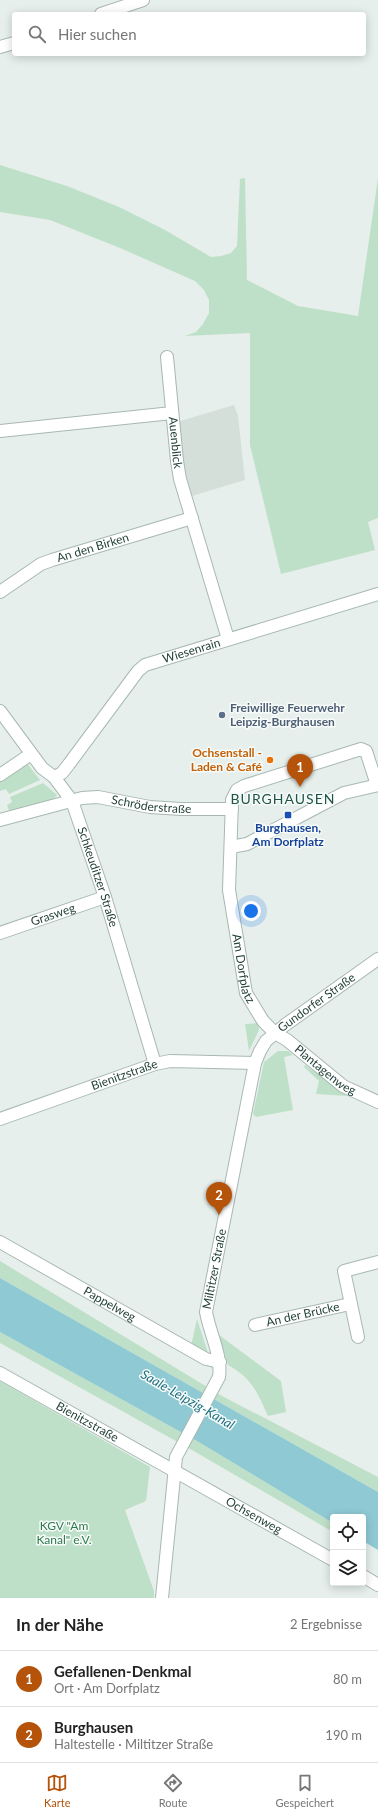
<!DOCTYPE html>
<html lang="de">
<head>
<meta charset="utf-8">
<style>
  :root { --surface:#fff; --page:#f2f2f2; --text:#222; --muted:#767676; --line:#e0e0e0; --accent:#b45309 }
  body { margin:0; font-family:Lato,sans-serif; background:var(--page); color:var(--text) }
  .controls { position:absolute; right:12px; bottom:12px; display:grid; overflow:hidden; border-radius:4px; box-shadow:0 2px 10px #0003 }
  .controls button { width:36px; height:36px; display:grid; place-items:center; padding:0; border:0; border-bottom:1px solid var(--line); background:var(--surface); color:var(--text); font:20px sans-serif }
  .you { position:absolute; left:251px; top:911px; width:14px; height:14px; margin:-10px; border:3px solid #fff; border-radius:50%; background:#1a73e8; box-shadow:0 0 0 6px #1a73e833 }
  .badge { display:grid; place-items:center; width:26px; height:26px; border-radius:50%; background:var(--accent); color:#fff; font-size:13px; font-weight:700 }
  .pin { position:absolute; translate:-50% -33px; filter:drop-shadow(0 1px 2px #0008) }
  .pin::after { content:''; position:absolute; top:21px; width:14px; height:12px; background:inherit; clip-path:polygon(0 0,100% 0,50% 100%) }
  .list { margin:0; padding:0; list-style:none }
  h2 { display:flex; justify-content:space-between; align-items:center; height:52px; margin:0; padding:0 16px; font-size:17px }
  h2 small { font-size:13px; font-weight:400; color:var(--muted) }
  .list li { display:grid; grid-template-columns:26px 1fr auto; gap:12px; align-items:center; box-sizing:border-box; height:56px; padding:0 16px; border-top:1px solid var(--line) }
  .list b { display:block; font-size:15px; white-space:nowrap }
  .list p { margin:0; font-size:13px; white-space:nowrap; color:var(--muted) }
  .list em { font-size:13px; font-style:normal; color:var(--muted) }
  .icon { flex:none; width:22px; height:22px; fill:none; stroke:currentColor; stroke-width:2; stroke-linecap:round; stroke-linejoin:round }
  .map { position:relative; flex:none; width:378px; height:1598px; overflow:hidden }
  .search { position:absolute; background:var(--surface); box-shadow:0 2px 10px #0003; left:12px; right:12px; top:12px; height:44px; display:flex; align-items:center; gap:10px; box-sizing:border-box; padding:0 14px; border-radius:4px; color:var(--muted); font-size:15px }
  .sheet { height:164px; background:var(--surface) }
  nav { display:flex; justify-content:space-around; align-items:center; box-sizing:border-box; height:56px; border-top:1px solid var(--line); background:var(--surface); font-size:11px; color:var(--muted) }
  nav a { display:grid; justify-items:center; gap:2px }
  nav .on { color:var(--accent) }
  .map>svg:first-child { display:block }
  .built { fill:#d4dfda }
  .green { fill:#bfe0c8 }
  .water { fill:#8ec9d4 }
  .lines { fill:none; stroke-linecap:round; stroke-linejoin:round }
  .minor-casing { stroke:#a8b8b2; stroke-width:14 }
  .minor { stroke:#fff; stroke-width:12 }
  .service-dot { fill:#5c6f8a; stroke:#f7fbf9; stroke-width:1.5 }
  .food-dot { fill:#e8710a; stroke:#f7fbf9; stroke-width:1.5 }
  .transit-dot { fill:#1a4fb4; stroke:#f7fbf9; stroke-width:1.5 }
  .labels { text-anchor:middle; stroke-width:3; stroke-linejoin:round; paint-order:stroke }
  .street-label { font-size:12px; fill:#24423a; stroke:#f7fbf9 }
  .service-label { font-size:12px; font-weight:bold; fill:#4e5e75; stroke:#f7fbf9; text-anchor:start }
  .food-label { font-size:12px; font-weight:bold; fill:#c56008; stroke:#f7fbf9; text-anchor:end }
  .transit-label { font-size:12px; font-weight:bold; fill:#164399; stroke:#f7fbf9 }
  .park-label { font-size:12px; fill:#2d7a4b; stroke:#f7fbf9 }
  .water-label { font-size:13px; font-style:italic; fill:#1c6f80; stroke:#f7fbf9 }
  .quarter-label { font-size:14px; letter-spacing:1px; fill:#1f5548; stroke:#f7fbf9 }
</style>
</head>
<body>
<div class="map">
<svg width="378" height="1598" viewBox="0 0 378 1598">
  <rect width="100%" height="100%" fill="#e6efeb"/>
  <!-- built -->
  <path class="built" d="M234 405 238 416 245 480 192 496 184 468 177 422Z"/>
  <!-- green -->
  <path class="green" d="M0 165 67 186 119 207 165 230 211 257 221 256 231 253 237 246 240 179 245 178 247 280 298 306 358 316 378 178V518L368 522 375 550 281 574 250 445V333L185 336 196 332 203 324 209 313V300L204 290 195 281 120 248 50 220 0 212Z
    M26 762 40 780 9 794 6 789 0 791V779Z
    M43 783 57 795 50 803 10 813 7 805 12 802 10 797Z
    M258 1023 259 1030 249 1051 245 1024Z
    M278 1051H288L293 1055 284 1057 293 1110 256 1117 253 1114 264 1062Z
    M305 1065 347 1096 316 1094 319 1081 304 1067Z
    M0 1261 222 1396 378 1477V1492L0 1278Z
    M197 1319 209 1356 191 1346Z
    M0 1332 197 1441 333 1523V1532L192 1450 0 1343Z
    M219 1335 281 1381 286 1412 268 1416C257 1392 252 1378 228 1365Z
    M0 1381 150 1467 146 1501 125 1510 154 1591V1598H0Z"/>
  <!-- water -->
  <path class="water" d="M0 1278 378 1492V1550L363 1541V1517H333V1523L197 1441 0 1332Z"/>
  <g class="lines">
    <defs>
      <g id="minor">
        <path d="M101 14 143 0"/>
        <path d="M0 47 14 43"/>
        <path id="s1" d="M167 357 177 461 180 479 228 639"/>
        <path d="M0 431 172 413"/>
        <path id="s2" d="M0 592 41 564 52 560 192 518"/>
        <path id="s3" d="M0 711 42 768 54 777 72 801 105 897 155 1064"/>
        <path d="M0 775 31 754"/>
        <path id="s4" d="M54 777 62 773 69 764 138 671 145 665 378 594"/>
        <path id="s5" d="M377 785 366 751 361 749 244 786 237 790 232 800 229 890 246 993 263 1021 275 1033 287 1040 343 1086 378 1102"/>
        <path id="s6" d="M0 820 82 798 98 797 150 807 181 809H232"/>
        <path d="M231 847 247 844 344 793 378 785"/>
        <path id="s7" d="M0 933 105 897"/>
        <path id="s8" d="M0 1119 155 1064 170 1061 255 1063"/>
        <path id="s9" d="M0 1242 206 1359 220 1362"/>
        <path id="s10" d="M255 1325 350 1304"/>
        <path d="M358 1337 344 1271 378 1262"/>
        <path id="s11" d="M0 1373 333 1560"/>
        <path d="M363 1576 378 1585"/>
        <path id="s12" d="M162 1598 176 1457 219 1377C222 1355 210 1334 206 1312L255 1063 260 1051 266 1041 285 1025 378 959"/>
      </g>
    </defs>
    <!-- minor casing -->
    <use href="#minor" class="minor-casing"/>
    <!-- minor -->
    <use href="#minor" class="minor"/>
  </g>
  <!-- markers -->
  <circle class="service-dot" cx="222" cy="715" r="4"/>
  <circle class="food-dot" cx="270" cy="760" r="4"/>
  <rect class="transit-dot" x="284" y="811" width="8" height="8" rx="2"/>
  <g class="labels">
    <!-- street labels -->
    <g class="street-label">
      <text dy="4" stroke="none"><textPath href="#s1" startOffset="86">Auenblick</textPath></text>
      <text dy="4" stroke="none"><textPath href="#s2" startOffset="104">An den Birken</textPath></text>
      <text dy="4" stroke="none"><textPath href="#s4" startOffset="194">Wiesenrain</textPath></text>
      <text dy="4" stroke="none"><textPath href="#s6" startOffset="155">Schröderstraße</textPath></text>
      <text dy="4" stroke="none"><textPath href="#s3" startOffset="196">Schkeuditzer Straße</textPath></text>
      <text dy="4" stroke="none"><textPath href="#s7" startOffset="56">Grasweg</textPath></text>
      <text dy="4" stroke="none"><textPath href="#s5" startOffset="353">Am Dorfplatz</textPath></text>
      <text dy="4" stroke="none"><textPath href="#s12" startOffset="641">Gundorfer Straße</textPath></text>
      <text dy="4" stroke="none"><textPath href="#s5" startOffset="490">Plantagenweg</textPath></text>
      <text dy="4" stroke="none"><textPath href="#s8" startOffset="132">Bienitzstraße</textPath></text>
      <text dy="4" stroke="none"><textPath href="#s12" startOffset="343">Miltitzer Straße</textPath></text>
      <text dy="4" stroke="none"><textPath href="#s9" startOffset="126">Pappelweg</textPath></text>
      <text dy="4" stroke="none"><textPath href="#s10" startOffset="49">An der Brücke</textPath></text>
      <text dy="4" stroke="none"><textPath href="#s11" startOffset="100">Bienitzstraße</textPath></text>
      <text dy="4" stroke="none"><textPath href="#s11" startOffset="291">Ochsenweg</textPath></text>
    </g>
    <!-- service labels -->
    <g class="service-label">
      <text x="230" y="712">Freiwillige Feuerwehr<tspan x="230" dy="14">Leipzig-Burghausen</tspan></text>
    </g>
    <!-- food labels -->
    <g class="food-label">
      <text x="262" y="757">Ochsenstall -<tspan x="262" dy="14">Laden &amp; Café</tspan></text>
    </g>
    <!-- transit labels -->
    <g class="transit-label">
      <text x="288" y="832">Burghausen,<tspan x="288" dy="14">Am Dorfplatz</tspan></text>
    </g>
    <!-- park labels -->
    <g class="park-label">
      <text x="64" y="1530">KGV "Am<tspan x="64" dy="14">Kanal" e.V.</tspan></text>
    </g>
    <!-- water labels -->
    <g class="water-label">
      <text transform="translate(188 1399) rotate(30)" y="5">Saale-Leipzig-Kanal</text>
    </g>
    <!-- quarter labels -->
    <g class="quarter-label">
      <text x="283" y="804">BURGHAUSEN</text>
    </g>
  </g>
</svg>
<div class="controls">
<button><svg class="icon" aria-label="locate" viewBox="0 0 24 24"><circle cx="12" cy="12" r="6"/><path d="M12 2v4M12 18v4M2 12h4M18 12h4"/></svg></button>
<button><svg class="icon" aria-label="layers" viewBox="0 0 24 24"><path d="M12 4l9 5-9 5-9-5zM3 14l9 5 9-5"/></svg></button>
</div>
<div class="you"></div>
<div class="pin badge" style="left:300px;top:787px">1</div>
<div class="pin badge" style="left:219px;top:1215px">2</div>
<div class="search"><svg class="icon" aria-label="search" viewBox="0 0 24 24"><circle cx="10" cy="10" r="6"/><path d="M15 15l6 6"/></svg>Hier suchen</div>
</div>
<section class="sheet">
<h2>In der Nähe<small>2 Ergebnisse</small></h2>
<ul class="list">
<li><span class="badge">1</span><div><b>Gefallenen-Denkmal</b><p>Ort · Am Dorfplatz</p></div><em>80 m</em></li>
<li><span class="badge">2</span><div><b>Burghausen</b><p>Haltestelle · Miltitzer Straße</p></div><em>190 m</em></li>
</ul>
</section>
<nav>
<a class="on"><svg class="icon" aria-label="map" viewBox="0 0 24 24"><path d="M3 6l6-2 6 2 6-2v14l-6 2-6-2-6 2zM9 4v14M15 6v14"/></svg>Karte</a>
<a><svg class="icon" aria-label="directions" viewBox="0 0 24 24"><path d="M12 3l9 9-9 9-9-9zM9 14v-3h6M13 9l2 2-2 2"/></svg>Route</a>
<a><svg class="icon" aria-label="saved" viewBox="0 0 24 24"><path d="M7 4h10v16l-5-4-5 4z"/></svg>Gespeichert</a>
</nav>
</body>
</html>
